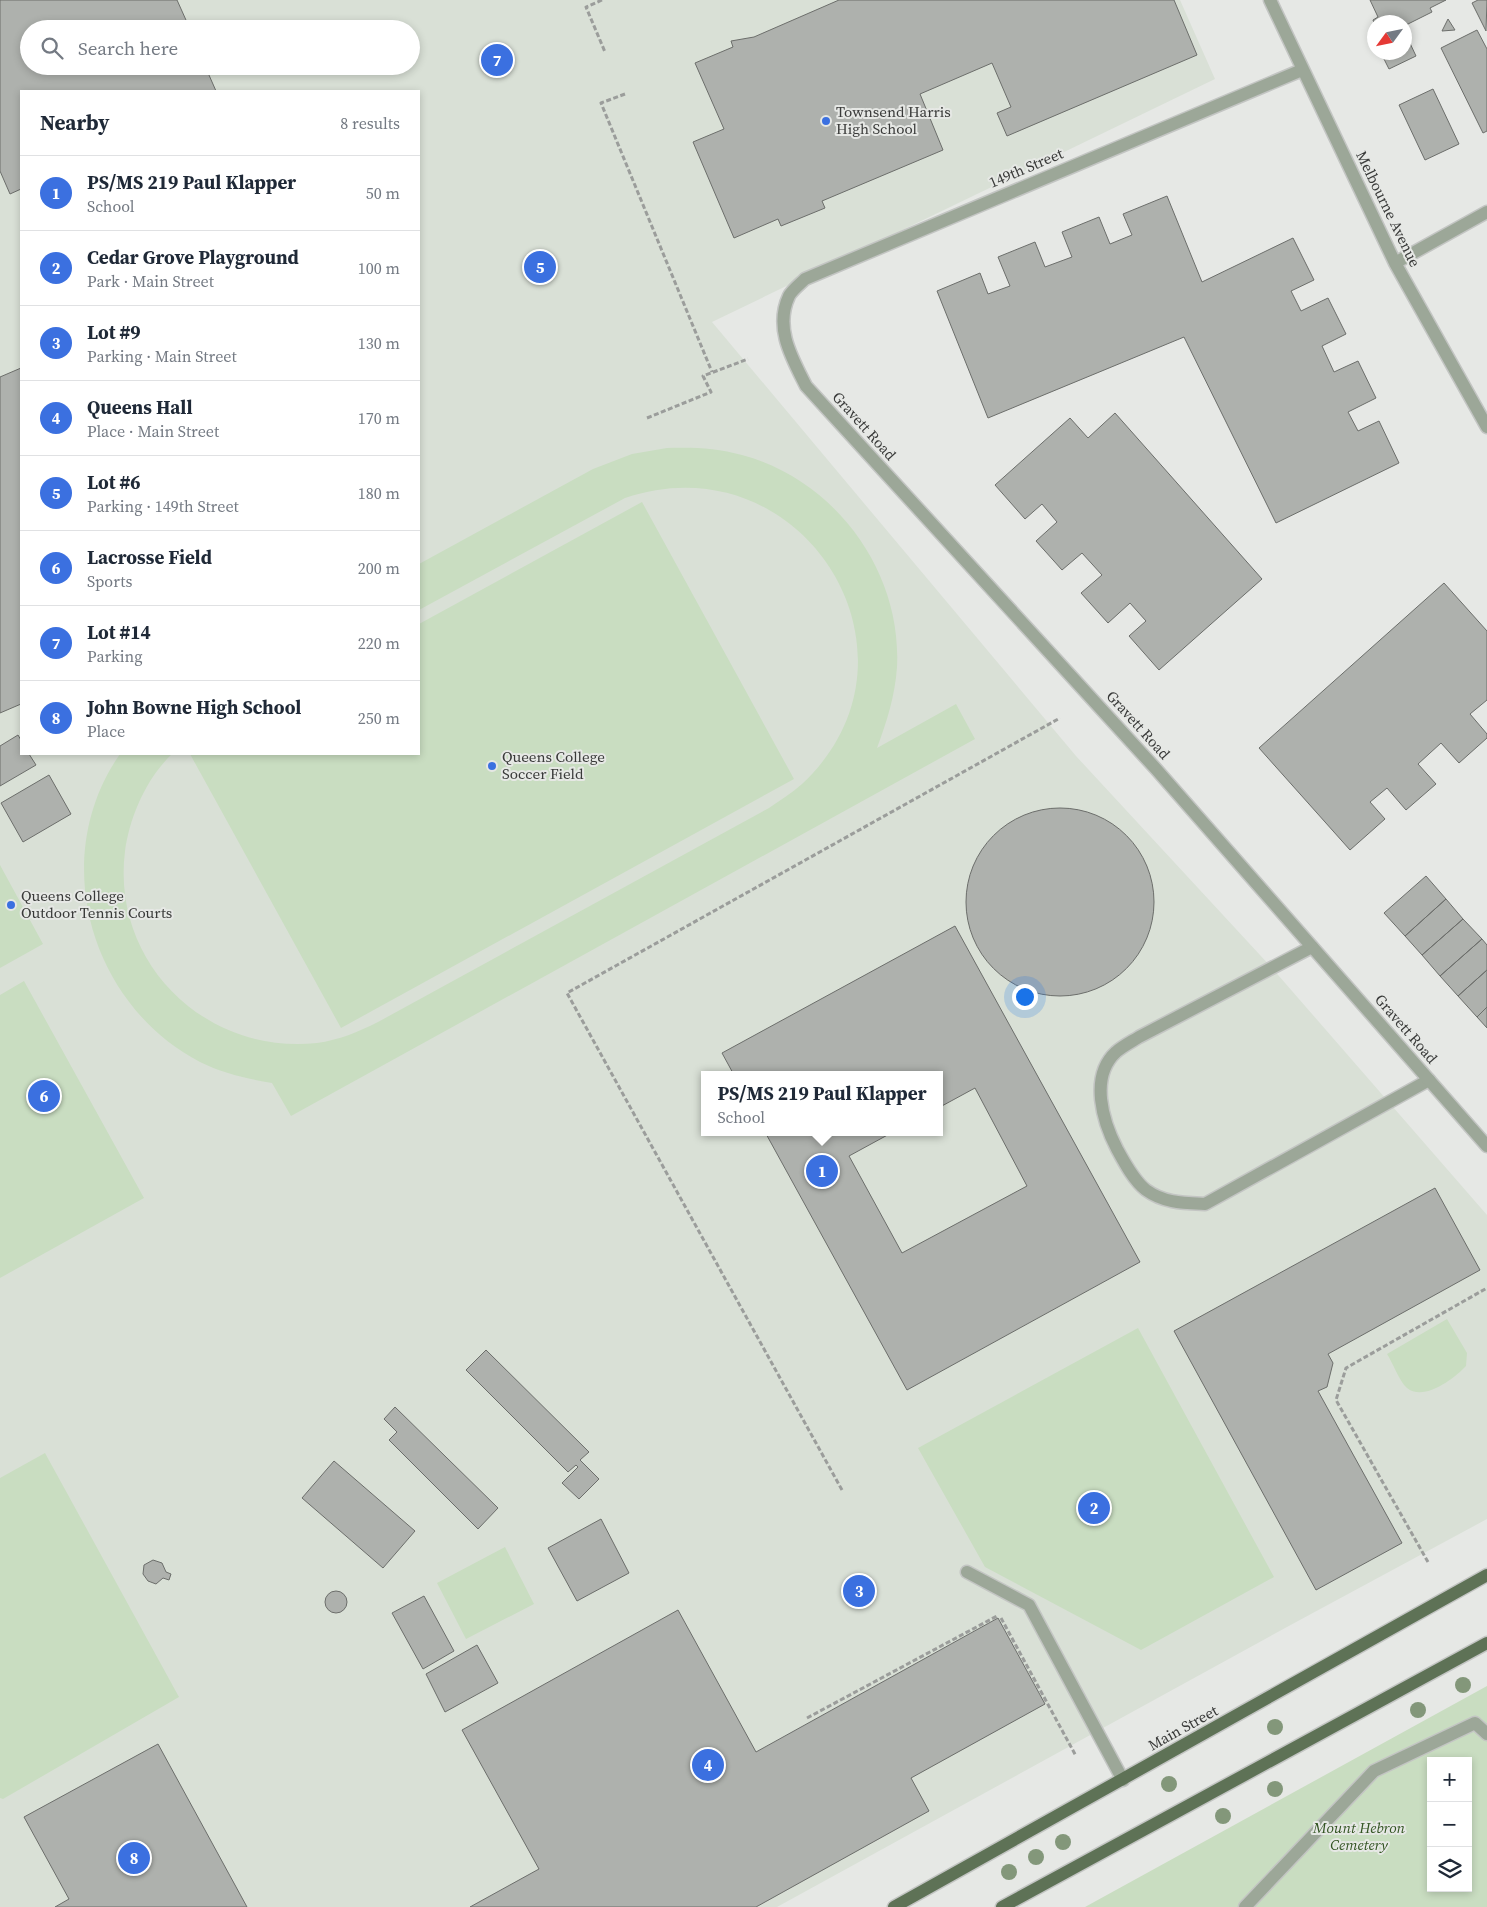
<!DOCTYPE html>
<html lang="en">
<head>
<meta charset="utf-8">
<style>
  :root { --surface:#fff; --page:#f6f6f7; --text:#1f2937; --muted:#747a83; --line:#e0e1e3; --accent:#3b70e0 }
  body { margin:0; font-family:"Source Serif 4",serif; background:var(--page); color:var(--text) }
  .controls { position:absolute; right:15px; bottom:15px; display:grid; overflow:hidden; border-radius:0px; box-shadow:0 2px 8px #0003 }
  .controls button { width:45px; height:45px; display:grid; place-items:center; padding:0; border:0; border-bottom:1px solid var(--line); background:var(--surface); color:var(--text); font:25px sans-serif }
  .compass { position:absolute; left:1367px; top:15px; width:45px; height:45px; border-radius:50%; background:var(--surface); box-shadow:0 2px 8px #0003; rotate:237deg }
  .you { position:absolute; left:1024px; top:996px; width:18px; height:18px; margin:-12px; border:4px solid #fff; border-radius:50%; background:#1a73e8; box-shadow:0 0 0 8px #1a73e833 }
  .badge { display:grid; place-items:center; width:32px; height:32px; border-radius:50%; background:var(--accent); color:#fff; font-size:16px; font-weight:700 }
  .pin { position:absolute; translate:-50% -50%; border:2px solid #fff; box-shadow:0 1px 5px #0006 }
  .popup { position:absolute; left:701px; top:1071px; width:242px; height:65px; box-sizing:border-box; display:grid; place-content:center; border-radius:0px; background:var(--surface); filter:drop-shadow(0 1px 4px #0005); font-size:16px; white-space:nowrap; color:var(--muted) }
  .popup b { font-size:19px; color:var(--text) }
  .popup::after { content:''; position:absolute; left:50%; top:100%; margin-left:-10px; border:10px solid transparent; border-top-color:var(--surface) }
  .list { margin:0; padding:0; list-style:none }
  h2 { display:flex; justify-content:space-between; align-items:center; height:65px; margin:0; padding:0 20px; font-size:21px }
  h2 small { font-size:16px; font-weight:400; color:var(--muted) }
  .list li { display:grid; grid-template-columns:32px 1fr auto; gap:15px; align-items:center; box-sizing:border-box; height:75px; padding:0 20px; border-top:1px solid var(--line) }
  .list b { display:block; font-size:19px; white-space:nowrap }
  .list p { margin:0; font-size:16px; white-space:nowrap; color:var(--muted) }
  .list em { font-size:16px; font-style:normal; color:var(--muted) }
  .icon { flex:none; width:28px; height:28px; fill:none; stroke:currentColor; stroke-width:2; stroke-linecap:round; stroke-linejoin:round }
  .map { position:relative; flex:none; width:1487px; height:1907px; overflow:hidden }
  .search { position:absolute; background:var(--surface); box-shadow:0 2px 8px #0003; left:20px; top:20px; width:400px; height:55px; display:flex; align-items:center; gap:12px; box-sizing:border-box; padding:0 18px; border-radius:28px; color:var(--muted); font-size:19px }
  .panel { position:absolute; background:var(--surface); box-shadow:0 2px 8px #0003; left:20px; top:90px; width:400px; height:665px; border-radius:0px }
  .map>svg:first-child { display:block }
  .built { fill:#d9e0d6; fill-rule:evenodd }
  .green { fill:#c9ddc1; fill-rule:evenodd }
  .building { fill:#aeb1ad; stroke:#6c6e6b }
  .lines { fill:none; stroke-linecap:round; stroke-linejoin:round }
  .lane-casing { stroke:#c3c5c3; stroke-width:15 }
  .street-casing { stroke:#c3c5c3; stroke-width:15 }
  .primary-casing { stroke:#c3c5c3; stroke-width:15 }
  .path { stroke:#9b9d9b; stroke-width:3; stroke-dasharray:5 2.5; stroke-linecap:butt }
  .lane { stroke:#9ca798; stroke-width:12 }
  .street { stroke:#9ca798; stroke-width:12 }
  .primary { stroke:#5e7256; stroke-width:12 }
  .tree { fill:#83977a }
  .poi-dot { fill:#3b70e0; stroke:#e6e8e5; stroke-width:2 }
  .labels { text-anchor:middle; stroke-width:4; stroke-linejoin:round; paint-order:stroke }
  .poi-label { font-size:15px; fill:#393a39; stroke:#e6e8e5; text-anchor:start }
  .street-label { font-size:15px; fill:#393a39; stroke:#e6e8e5 }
  .park-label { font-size:15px; font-style:italic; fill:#325422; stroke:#e6e8e5 }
</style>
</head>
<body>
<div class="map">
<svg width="1487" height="1907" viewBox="0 0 1487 1907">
  <rect width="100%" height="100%" fill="#e6e8e5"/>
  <!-- built -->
  <path class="built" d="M0 0H1180L1215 79 712 322 1076 756 1272 968 1487 1215V1519L1298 1621 777 1907H0ZM29 29H411V66H29ZM21 91H419V754H21ZM704 1075H940V1132H704Z"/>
  <!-- green -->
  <path class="green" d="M667 448C692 447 717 448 742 455 835 480 902 571 897 667 895 696 887 721 877 748L956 704 975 739 291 1116 272 1083C248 1079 222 1073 200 1062 89 1004 48 857 120 754H172C146 779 130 816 125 851 111 963 206 1055 317 1043 339 1040 358 1032 378 1022L769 808C780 800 792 793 802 784 939 656 803 438 625 498L419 610V564L593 469 632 454Z
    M642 502 794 779 341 1028 190 754H419V624Z
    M0 865 43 944 0 968Z
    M24 981 144 1198 0 1278V995Z
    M1447 1319 1467 1353 1466 1366C1455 1378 1424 1402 1407 1388 1399 1381 1393 1363 1387 1354Z
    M1138 1328 1274 1577 1141 1650 985 1567 918 1448Z
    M45 1453 179 1697 3 1799 0 1798V1478Z
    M505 1547 534 1604 466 1639 437 1583Z
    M1487 1686V1907H1085ZM1431 1761H1468V1888H1431Z"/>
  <!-- building -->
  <path class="building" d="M0 0H177L190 29H29V66H205L216 91H21V189L10 194 0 171Z
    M839 0H1174L1197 55 1007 136 997 113 1011 107 992 63 920 94 943 150 822 201 825 208 781 226 778 219 734 238 693 142 724 129 695 63 733 47 731 41 754 37Z
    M1370 0H1446L1430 8 1432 12 1404 26V22L1374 23 1373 20 1378 17Z
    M1478 0H1487L1486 31 1472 3Z
    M1448 19 1455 30 1442 31Z
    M1477 30 1487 49V131L1483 133 1441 48Z
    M1408 39 1416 56 1389 69 1381 53 1404 52V41Z
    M1433 89 1459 144 1425 160 1399 105Z
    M1167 196 1202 282 1293 238 1314 280 1291 291 1301 311 1328 298 1346 334 1322 346 1334 372 1358 361 1376 398 1348 412 1358 431 1379 421 1399 463 1276 523 1184 337 988 418 937 291 980 273 988 294 1010 286 998 257 1035 242 1045 267 1072 257 1062 232 1099 217 1110 244 1132 235 1123 214Z
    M21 368V704L0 713V377Z
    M1115 413 1262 579 1159 670 1129 636 1146 621 1130 603 1108 623 1081 593 1102 575 1082 553 1062 570 1036 541 1057 522 1042 504 1025 519 995 485 1070 418 1088 438Z
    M1444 583 1487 631V700L1470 714 1487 734V738L1459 763 1441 743 1418 764 1436 784 1406 810 1387 788 1370 802 1385 819 1350 850 1259 748Z
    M18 735 21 740V754H29L36 765 0 786V746Z
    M49 775 71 814 23 842 1 803Z
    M966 902a94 94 0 1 1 188 0a94 94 0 1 1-188 0Z
    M1426 876 1446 899 1405 936 1384 913Z
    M1446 899 1463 919 1422 955 1405 936Z
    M1463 919 1482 939 1440 976 1422 955Z
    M955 926 1140 1262 907 1390 765 1132H893L849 1156 902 1253 1027 1186 975 1088 940 1107V1075H734L722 1053Z
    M1482 939 1487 945V970L1458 996 1440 976Z
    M1487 970V1007L1477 1017 1458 996Z
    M1487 1007V1028L1477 1017Z
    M1435 1188 1480 1270 1328 1354 1333 1363 1327 1387 1318 1391 1402 1543 1316 1590 1174 1331Z
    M486 1350 589 1452 580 1460 599 1479 579 1499 562 1483 578 1467 576 1465 568 1472 466 1370Z
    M395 1407 498 1508 478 1529 389 1440 397 1432 384 1419Z
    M334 1461 415 1531 383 1568 302 1498Z
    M601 1519 629 1573 577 1601 548 1548Z
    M153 1560 162 1563 166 1572 171 1574 169 1580 163 1578 156 1584 148 1581 143 1574 144 1565Z
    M325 1602a11 11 0 1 1 22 0a11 11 0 1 1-22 0Z
    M424 1596 454 1651 423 1669 392 1613Z
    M678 1610 756 1752 998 1618 1045 1704 911 1778 929 1811 756 1907H470L539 1869 462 1730Z
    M477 1645 498 1683 445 1712 426 1674Z
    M158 1744 247 1907H55L69 1899 24 1817Z"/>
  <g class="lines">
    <defs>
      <path id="lane" d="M1312 947 1139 1037C1131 1042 1123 1046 1116 1052 1089 1077 1103 1122 1117 1149 1124 1162 1134 1181 1146 1190 1164 1203 1183 1203 1205 1204L1429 1080
        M967 1572 1029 1605 1123 1780
        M1245 1907 1374 1771 1475 1723 1487 1734"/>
      <path id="street" d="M1270 0 1395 263 1487 427
        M1302 70 805 279C800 284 792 290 789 296 774 328 792 358 806 386L1156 769 1487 1146
        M1395 263 1487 212"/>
      <path id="primary" d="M894 1907 1487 1575
        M1002 1907 1487 1643"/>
    </defs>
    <!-- lane casing -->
    <use href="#lane" class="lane-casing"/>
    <!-- street casing -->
    <use href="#street" class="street-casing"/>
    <!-- primary casing -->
    <use href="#primary" class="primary-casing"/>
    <!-- path -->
    <path class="path" d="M602 0 586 7 605 52
      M625 94 601 103 712 372
      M647 418 711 392 703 376 748 359
      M842 1490 567 993 1060 718
      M1428 1562 1336 1400 1346 1368 1487 1288
      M1001 1618 1076 1756
      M807 1718 997 1616"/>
    <!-- lane -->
    <use href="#lane" class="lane"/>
    <!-- street -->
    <use href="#street" class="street"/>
    <!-- primary -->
    <use href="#primary" class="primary"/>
  </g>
  <!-- trees -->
  <g class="tree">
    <circle cx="1463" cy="1685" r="8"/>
    <circle cx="1418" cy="1710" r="8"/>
    <circle cx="1275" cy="1727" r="8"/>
    <circle cx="1169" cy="1784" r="8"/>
    <circle cx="1275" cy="1789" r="8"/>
    <circle cx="1223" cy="1816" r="8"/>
    <circle cx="1063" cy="1842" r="8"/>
    <circle cx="1036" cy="1857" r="8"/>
    <circle cx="1009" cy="1872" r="8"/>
  </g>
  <!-- markers -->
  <g class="poi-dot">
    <circle cx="826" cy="121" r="5"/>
    <circle cx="492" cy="766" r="5"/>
    <circle cx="11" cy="905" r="5"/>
  </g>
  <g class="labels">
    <!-- poi labels -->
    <g class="poi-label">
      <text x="836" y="117">Townsend Harris<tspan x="836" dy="17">High School</tspan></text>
      <text x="502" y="762">Queens College<tspan x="502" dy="17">Soccer Field</tspan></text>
      <text x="21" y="901">Queens College<tspan x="21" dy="17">Outdoor Tennis Courts</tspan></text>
    </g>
    <!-- street labels -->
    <g class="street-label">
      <text transform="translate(1026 168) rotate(-23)" y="5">149th Street</text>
      <text transform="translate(1388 209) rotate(64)" y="5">Melbourne Avenue</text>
      <text transform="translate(864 426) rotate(48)" y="5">Gravett Road</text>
      <text transform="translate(1138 725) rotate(48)" y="5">Gravett Road</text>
      <text transform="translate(1406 1029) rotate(49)" y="5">Gravett Road</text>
      <text transform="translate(1183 1728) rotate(-29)" y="5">Main Street</text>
    </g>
    <!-- park labels -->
    <g class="park-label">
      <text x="1359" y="1833">Mount Hebron<tspan x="1359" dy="17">Cemetery</tspan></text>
    </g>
  </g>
</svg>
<div class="controls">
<button>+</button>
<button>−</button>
<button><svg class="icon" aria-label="layers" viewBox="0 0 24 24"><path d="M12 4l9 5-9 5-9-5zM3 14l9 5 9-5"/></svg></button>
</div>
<svg class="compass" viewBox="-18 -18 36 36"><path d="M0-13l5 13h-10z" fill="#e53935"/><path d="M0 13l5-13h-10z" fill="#747a83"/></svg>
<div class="you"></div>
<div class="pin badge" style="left:822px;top:1171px">1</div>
<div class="popup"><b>PS/MS 219 Paul Klapper</b>School</div>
<div class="pin badge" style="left:1094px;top:1508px">2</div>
<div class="pin badge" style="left:859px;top:1591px">3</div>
<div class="pin badge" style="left:708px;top:1765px">4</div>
<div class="pin badge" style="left:540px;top:267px">5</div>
<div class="pin badge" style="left:44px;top:1096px">6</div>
<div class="pin badge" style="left:497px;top:60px">7</div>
<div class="pin badge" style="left:134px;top:1858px">8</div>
<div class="search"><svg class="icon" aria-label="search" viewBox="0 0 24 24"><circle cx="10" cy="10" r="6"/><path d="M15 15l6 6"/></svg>Search here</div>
<section class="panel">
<h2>Nearby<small>8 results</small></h2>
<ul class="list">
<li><span class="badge">1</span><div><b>PS/MS 219 Paul Klapper</b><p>School</p></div><em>50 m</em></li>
<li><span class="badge">2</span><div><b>Cedar Grove Playground</b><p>Park · Main Street</p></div><em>100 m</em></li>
<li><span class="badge">3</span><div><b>Lot #9</b><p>Parking · Main Street</p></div><em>130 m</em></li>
<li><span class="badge">4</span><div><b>Queens Hall</b><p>Place · Main Street</p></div><em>170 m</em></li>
<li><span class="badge">5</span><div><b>Lot #6</b><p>Parking · 149th Street</p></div><em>180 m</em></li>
<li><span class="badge">6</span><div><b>Lacrosse Field</b><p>Sports</p></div><em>200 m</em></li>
<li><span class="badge">7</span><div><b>Lot #14</b><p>Parking</p></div><em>220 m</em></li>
<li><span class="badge">8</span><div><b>John Bowne High School</b><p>Place</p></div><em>250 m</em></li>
</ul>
</section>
</div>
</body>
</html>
